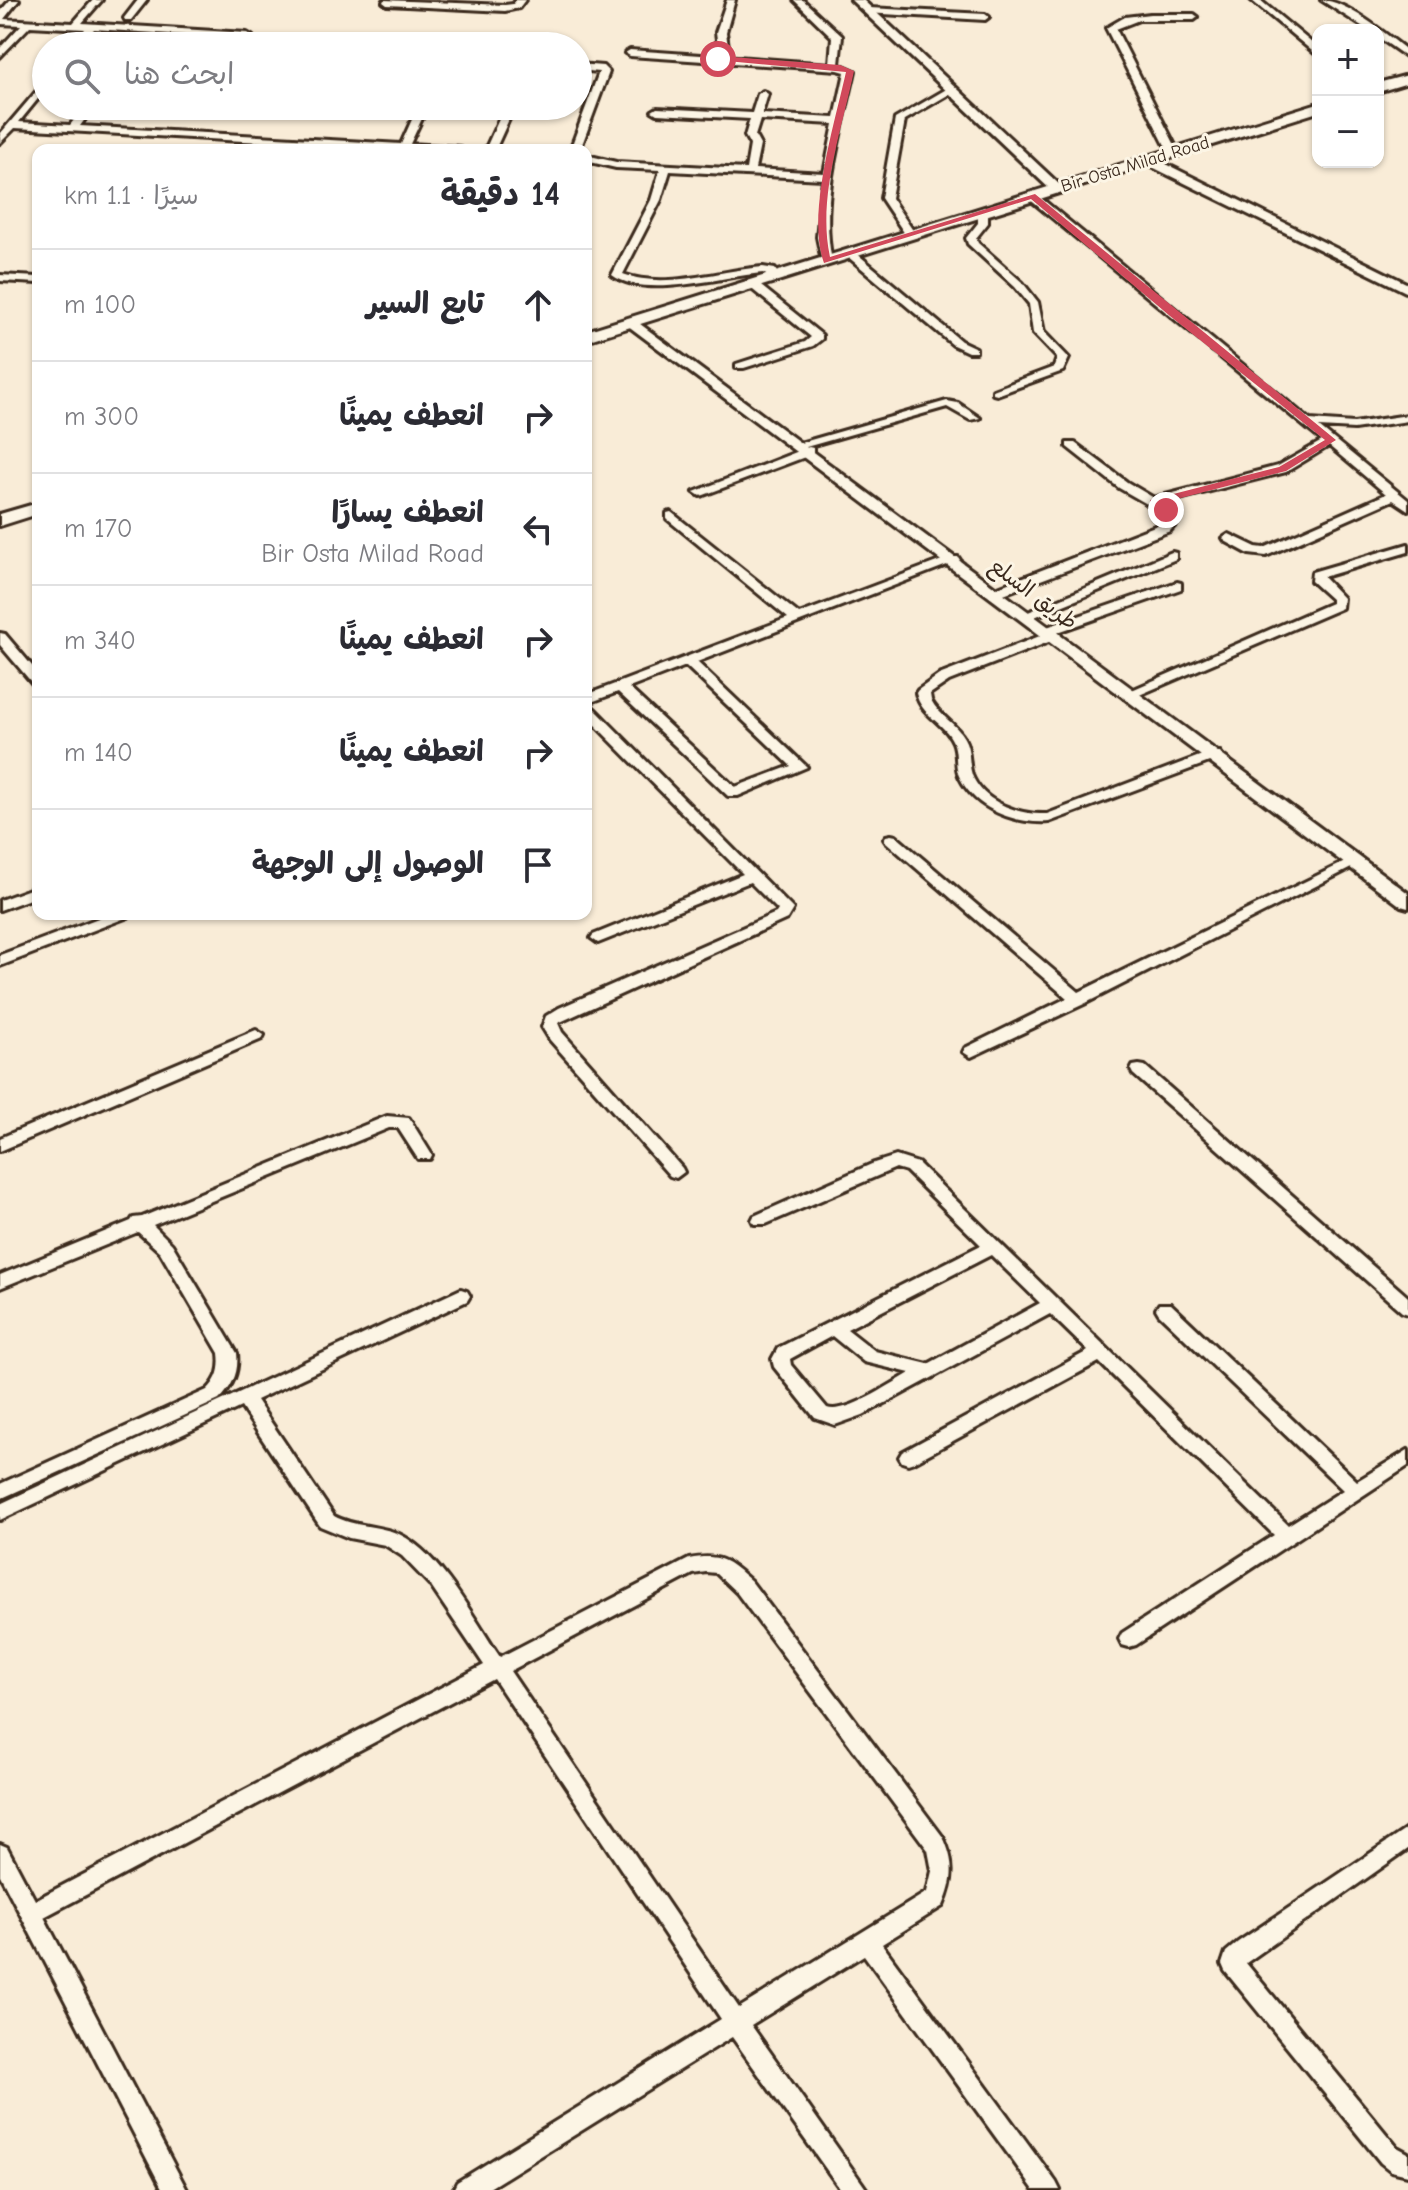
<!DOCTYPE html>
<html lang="ar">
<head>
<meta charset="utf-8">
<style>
  :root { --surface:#fff; --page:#f2f2f3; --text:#2b2b33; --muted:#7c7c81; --line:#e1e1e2 }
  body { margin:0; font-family:"Comic Neue","Playpen Sans Arabic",sans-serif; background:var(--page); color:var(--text); direction:rtl }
  .controls { position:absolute; right:24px; top:24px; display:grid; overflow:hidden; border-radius:16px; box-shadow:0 2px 6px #0004 }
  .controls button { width:72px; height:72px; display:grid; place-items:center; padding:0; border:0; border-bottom:2px solid var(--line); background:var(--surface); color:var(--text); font:40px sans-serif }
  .stop { position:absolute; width:24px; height:24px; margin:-18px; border:6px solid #d1495b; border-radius:50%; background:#fff }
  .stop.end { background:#d1495b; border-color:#fff; box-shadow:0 2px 8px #0008 }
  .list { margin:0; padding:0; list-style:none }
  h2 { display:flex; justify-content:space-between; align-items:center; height:104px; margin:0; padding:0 32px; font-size:34px }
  h2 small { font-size:26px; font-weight:400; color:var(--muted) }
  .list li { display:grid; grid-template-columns:52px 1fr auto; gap:24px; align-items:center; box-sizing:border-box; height:112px; padding:0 32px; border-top:2px solid var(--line) }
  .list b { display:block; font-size:30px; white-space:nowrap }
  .list p { margin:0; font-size:26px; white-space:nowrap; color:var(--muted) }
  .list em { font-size:26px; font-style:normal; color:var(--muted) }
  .icon { flex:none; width:44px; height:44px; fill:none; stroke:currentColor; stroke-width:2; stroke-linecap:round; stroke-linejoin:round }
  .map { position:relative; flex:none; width:1408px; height:2190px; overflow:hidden; direction:ltr }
  .search { position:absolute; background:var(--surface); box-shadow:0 2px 6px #0004; left:32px; top:32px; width:560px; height:88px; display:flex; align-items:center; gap:20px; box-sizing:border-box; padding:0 28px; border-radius:44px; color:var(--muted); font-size:30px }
  .panel { position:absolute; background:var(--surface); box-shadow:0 2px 6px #0004; left:32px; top:144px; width:560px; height:776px; border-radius:16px; direction:rtl }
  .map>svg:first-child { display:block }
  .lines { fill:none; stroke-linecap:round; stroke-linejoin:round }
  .minor-casing { stroke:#3b2a1e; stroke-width:6 }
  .tertiary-casing { stroke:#3b2a1e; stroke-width:6 }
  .primary-casing { stroke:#3b2a1e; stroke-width:6 }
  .minor { fill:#fcf5e5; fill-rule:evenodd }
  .tertiary { fill:#fcf5e5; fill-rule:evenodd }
  .primary { fill:#fcf5e5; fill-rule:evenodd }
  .route { fill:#d1495b }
  .labels { text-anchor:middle; stroke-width:6; stroke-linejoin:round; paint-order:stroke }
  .far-street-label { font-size:18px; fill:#3b2a1e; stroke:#fcf5e5 }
  .street-label { font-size:22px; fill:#3b2a1e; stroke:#fcf5e5 }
</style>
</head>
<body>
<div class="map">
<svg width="1408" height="2190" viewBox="0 0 1408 2190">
  <rect width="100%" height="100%" fill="#f9ecd7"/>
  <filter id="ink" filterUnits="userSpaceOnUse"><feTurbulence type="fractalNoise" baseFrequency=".0125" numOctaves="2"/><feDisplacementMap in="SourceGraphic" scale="16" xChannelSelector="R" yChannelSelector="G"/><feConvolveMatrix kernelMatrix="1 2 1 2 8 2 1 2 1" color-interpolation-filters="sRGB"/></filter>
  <g filter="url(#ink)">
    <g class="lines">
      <defs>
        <path id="minor" d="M10 0H19L4 19 73 23 93 0H102L82 23 247 33 252 36 247 39 94 29 81 46H71L85 29 30 26 0 57V48L21 25 0 24V12Z
          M138 0H147L131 20H125L124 18Z
          M384 0 505 5 513 4 516 0H525L519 8 505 11 387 5 383 2Z
          M727 0H735L726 32 728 47 724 56 830 64 832 37 794 0H803L842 36 839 64 855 71C842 131 819 199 832 261L827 264 822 261 817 237 823 179 670 171 661 200 623 274C666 290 719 270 763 267L775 269 780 277 775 280 763 273C722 276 646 300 612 275L651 200 660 170 616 168 586 161V155L616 162 746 169 750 145 745 136 750 119 657 114 652 111 657 108 752 113 758 94 763 91 768 94 762 114 835 118 845 72 838 70 630 56 625 53 630 50 715 56 718 47 716 32ZM760 120 834 124 824 173 755 169 760 145 755 136Z
          M1251 0H1260L1318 48V56Z
          M1321 0C1346 0 1387 35 1408 51V58L1378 37V30H1368Z
          M869 8 985 14 989 17 985 20 866 13V9Z
          M1150 14H1194L1198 17 1194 20H1139L1116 29 1179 153 1174 156 1169 153 1106 28 1125 17Z
          M578 64 603 66 609 72 580 150H570L599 72 578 70Z
          M46 80V89L19 122 70 125 85 106H95L80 126 401 144 418 106H428L410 144 460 147 465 150H404L15 128 0 143V134Z
          M950 87 953 88V92L905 120 891 198 916 235 907 237 881 198 895 119Z
          M505 106H515L495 150H485Z
          M1028 194H1036L1310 420 1354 423 1408 415V421L1354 429 1319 427 1408 500V510L1393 500 1266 556 1249 554 1225 541 1223 538 1229 534 1256 547 1264 548 1386 494 1329 446 1286 472 1163 503 1170 507 1177 523 1170 531 1001 595H993V589L1165 522 1161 512 1119 488 1067 447V443H1075L1127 482 1154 498 1278 466 1322 441 1028 198Z
          M983 208 988 211V223L976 238 978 243 1023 283 1038 302 1044 332 1069 358 1063 371 997 395 993 394V390L1054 367 1057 358 1033 333 1029 304 1015 287 968 244 966 238 978 223V211Z
          M847 252H855L961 341 976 348V352H968L953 345 847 256Z
          M0 275 38 277V283L0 281Z
          M748 282H756L822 335V339L813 346 744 368H736V364L805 342 811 337 748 286Z
          M947 401 958 403 980 418 970 420 947 407 799 449 793 445Z
          M809 447 813 448V454L704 495 700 496 694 492Z
          M671 512 799 614 950 557H958L960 560 697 662 807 767 738 796H728L618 692 586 704 591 705 793 909 787 919 558 1023 562 1032 682 1168 684 1172 676 1178 670 1176 550 1040 542 1027 546 1016 559 1008 776 913 778 910 750 882 603 941 598 943 591 938 593 935 743 874 586 716V695L788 618 667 519V513ZM686 666 791 766 735 787 629 688Z
          M1408 544V552L1323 577 1343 598 1342 608 1137 696H1127L1125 693 1331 603V599L1311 581 1312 572Z
          M1172 552 1176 553V559L1032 618H1022L1021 615Z
          M1177 582 1181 583V589L1058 632 1061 635 1059 638 949 681 930 694 931 700C939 716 956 723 964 738 971 750 968 763 972 775 983 803 1020 815 1047 814L1210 752H1220L1222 755 1220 758 1049 822C1015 824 976 810 960 778 954 767 958 753 953 742 944 722 921 716 916 693L918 690 939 675 1045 634 1043 631 1044 628Z
          M0 633 5 634 38 673V685L33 684 0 645Z
          M891 835 896 836 1079 992 1349 860H1359L1361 863 1084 1004 971 1057 963 1052 965 1048 1067 998 886 842 884 839 886 836Z
          M38 886V896L0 910V900Z
          M109 914H130L128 917 0 966V955Z
          M256 1030 264 1035 262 1039 0 1151V1138Z
          M1139 1065 1145 1066 1408 1297V1314L1402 1312 1133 1074 1131 1070 1133 1066Z
          M387 1116 409 1118 432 1155 430 1159H418L398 1128H389L153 1225 172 1244 237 1353C239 1372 233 1386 219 1400L0 1499V1484L207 1390C218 1379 221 1369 219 1353L160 1252 138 1232 0 1288V1275L131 1221 133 1218 142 1217Z
          M896 1156 918 1163 1288 1525 1343 1490 1159 1314 1156 1309 1159 1304H1171L1357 1481 1408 1450V1466L1136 1645 1129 1647 1122 1645 1119 1639 1122 1633 1274 1535 1099 1362 914 1462 908 1464 902 1462 899 1457 902 1452 1088 1351 1050 1314 863 1415 835 1425 815 1418 774 1367 772 1359 778 1348 981 1245 906 1171 896 1168 766 1224H754L752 1220 754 1216 874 1163ZM991 1255 1040 1303 928 1364 875 1351 847 1329ZM832 1336 864 1362 910 1373C892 1383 846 1415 827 1408L791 1365 790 1359Z
          M461 1289 467 1291 470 1296 467 1301 256 1400 334 1516C354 1527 378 1525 399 1534 441 1554 474 1619 500 1657L689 1559C721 1553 728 1561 751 1581L943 1837C955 1862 954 1881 943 1906L882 1944 1056 2182 1060 2190H1034L864 1955 751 2025 867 2190H841L732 2037 486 2190H453L457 2182 721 2019 494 1679 44 1917 187 2190H163L0 1875V1844L7 1847 35 1900 484 1665 430 1585 402 1556 385 1545 349 1538 320 1526 241 1407 0 1520V1504ZM706 1572 716 1573 737 1593 928 1850 932 1871 927 1892 739 2008 510 1671 693 1574Z
          M1408 1828V1849L1246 1963 1397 2147 1408 2153V2175L1391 2171 1381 2163 1225 1971 1222 1964 1226 1952 1238 1942Z"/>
        <path id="tertiary" d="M851 0H863L1061 186V192H1053Z
          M1146 158H1154L1408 284V293L1146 164Z
          M632 318 1408 893V908L1401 906 627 325 625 322Z"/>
        <path id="primary" d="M1408 75V83L1378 92V83Z
          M1318 103V112L586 341V331Z
          M38 503V514L0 526V514Z"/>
      </defs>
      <!-- minor casing -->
      <use href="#minor" class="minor-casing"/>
      <!-- tertiary casing -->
      <use href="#tertiary" class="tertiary-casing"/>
      <!-- primary casing -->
      <use href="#primary" class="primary-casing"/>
      <!-- minor -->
      <use href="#minor" class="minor"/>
      <!-- tertiary -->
      <use href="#tertiary" class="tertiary"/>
      <!-- primary -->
      <use href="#primary" class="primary"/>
    </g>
  </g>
  <!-- route -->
  <path class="route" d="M718 56 840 65 854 71C842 129 817 198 830 257L1035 194 1336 440 1286 471 1161 503 1169 508V512H1162L1150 504V500L1279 467 1325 440 1170 316 1031 199 824 263C806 215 835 122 846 72L716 60Z"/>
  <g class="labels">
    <!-- far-street labels -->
    <g class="far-street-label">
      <text transform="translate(1135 164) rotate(-17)" y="6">Bir Osta Milad Road</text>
    </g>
    <!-- street labels -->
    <g class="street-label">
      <text transform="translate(1034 593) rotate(37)" y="8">طريق السلع</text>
    </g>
  </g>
</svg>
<div class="controls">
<button>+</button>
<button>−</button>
</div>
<div class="stop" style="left:718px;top:59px"></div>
<div class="stop end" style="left:1166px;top:510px"></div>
<div class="search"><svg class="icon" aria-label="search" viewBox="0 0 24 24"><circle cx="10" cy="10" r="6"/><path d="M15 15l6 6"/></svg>ابحث هنا</div>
<section class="panel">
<h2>14 دقيقة<small>سيرًا · 1.1 km</small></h2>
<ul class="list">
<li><svg class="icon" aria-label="ahead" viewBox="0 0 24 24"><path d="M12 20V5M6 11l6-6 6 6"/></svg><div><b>تابع السير</b></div><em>100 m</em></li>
<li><svg class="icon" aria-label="right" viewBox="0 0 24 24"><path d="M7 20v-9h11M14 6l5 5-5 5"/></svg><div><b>انعطف يمينًا</b></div><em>300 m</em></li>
<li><svg class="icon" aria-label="left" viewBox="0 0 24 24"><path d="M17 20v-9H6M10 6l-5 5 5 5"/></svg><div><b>انعطف يسارًا</b><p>Bir Osta Milad Road</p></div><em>170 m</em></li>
<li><svg class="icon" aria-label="right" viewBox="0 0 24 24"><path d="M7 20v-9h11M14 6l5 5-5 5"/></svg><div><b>انعطف يمينًا</b></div><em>340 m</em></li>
<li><svg class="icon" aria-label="right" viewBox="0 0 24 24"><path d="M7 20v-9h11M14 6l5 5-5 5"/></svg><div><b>انعطف يمينًا</b></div><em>140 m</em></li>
<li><svg class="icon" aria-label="arrive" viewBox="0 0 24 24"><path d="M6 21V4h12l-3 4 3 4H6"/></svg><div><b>الوصول إلى الوجهة</b></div></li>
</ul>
</section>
</div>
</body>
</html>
